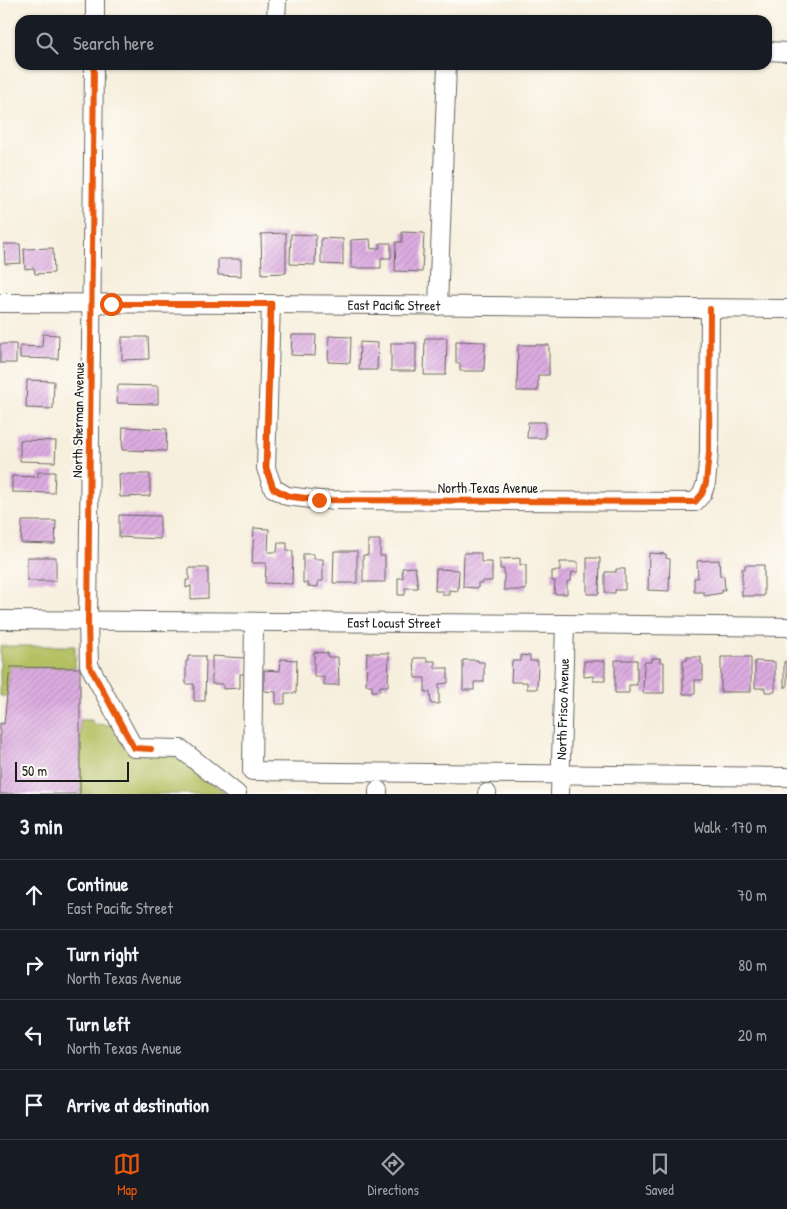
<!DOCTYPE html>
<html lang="en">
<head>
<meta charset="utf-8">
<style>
  :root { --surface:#171b24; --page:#242831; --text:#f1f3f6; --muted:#9ea1a6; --line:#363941; --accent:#ea580c }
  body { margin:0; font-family:"Patrick Hand",sans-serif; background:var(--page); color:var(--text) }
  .scale { position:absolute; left:15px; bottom:12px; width:114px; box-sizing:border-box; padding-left:5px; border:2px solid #1c1c1c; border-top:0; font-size:14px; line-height:18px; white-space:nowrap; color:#1c1c1c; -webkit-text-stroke:4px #fdfcf7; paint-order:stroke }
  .stop { position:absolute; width:15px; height:15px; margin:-11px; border:4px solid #ea580c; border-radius:50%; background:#fff }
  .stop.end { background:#ea580c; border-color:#fff; box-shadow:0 1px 5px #0008 }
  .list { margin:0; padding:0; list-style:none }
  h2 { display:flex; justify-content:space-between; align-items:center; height:65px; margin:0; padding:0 20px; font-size:21px }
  h2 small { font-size:16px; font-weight:400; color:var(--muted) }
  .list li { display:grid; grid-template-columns:32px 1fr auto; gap:15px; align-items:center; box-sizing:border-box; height:70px; padding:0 20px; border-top:1px solid var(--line) }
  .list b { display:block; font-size:19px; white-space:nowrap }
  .list p { margin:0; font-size:16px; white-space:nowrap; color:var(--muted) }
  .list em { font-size:16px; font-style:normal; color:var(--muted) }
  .icon { flex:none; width:28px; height:28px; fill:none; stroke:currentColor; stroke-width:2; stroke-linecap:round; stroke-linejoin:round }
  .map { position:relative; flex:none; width:787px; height:794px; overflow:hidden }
  .search { position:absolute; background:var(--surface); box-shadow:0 1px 4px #0004; left:15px; right:15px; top:15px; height:55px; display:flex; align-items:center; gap:12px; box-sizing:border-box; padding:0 18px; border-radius:15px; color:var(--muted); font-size:19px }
  .sheet { height:345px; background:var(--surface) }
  nav { display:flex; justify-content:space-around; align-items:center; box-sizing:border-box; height:70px; border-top:1px solid var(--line); background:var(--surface); font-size:14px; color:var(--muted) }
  nav a { display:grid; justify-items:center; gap:2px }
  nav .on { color:var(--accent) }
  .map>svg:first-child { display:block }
  .green { fill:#b4c164; stroke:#686e40 }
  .building { fill:url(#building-hatch) }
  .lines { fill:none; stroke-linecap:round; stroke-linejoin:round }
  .minor-casing { stroke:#696660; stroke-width:20 }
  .minor { stroke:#fff; stroke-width:18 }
  .cycleway-casing { stroke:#fdfcf7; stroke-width:9 }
  .cycleway { stroke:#e8590c; stroke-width:6 }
  .route { stroke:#ea580c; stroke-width:6 }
  .labels { text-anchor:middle; stroke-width:4; stroke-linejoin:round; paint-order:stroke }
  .street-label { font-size:14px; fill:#1c1c1c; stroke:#fdfcf7 }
</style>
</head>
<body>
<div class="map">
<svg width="787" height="794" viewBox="0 0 787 794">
  <defs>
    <pattern id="building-hatch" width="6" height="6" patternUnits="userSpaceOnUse" patternTransform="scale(1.25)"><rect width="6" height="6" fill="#dcace0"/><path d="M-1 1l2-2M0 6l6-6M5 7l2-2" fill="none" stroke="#bc93c0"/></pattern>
  </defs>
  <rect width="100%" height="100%" fill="#fdfcf7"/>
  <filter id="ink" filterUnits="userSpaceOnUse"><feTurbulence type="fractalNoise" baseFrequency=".02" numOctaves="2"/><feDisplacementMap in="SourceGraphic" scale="10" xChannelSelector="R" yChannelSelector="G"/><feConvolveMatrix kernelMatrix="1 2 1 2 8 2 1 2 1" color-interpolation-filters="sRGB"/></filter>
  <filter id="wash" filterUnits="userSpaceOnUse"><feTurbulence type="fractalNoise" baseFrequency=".0096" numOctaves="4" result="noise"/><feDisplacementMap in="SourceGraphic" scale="20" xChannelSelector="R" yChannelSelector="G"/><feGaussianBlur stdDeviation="1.12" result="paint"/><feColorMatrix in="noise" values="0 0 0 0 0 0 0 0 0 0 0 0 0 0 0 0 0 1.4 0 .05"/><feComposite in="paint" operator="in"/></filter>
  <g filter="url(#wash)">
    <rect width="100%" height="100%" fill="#f7efdd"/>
    <!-- green -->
    <path class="green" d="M0 646H75V668L10 667 7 696H0Z
      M80 720H92L93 724 111 725 124 747 181 758 226 794H80Z"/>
    <g id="blocks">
      <!-- building -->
      <path class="building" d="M402 232 424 233 422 272 395 271 396 242H402Z
        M286 233V273L262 274 261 234Z
        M291 234 316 235 315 265 290 264Z
        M321 238 343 239V265L321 264Z
        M370 239 371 249 380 248V243H391V258H381V268H351V240Z
        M4 244H20L21 263 5 264Z
        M53 248 54 273 35 274 34 268 25 269 24 249Z
        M218 259H241V276L218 275Z
        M43 334 59 335 58 359 20 358V346L42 347Z
        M292 335H316L315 356 291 355Z
        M329 336 351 337 350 363 328 362Z
        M122 337H148L149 359 122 360Z
        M425 338H447L446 375H424Z
        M456 341 485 342 484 371H460V363H456Z
        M360 342 378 343 377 370H359Z
        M391 343H416V371H391Z
        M0 344H16V363H0Z
        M518 345H549V375H538V391H517Z
        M27 380 54 381 53 409 26 408Z
        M118 385 158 386V404L117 403Z
        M528 422H545V438H527Z
        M123 427 167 429 166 451 122 450Z
        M20 440 56 441 55 462 20 461Z
        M38 472H55L54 493 12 492V476L38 477Z
        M119 474H150V496L120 497Z
        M119 515 160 516V539L119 537Z
        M22 521H56L55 544 21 543Z
        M254 528 269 529 268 552H277L278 543H287V551H293L292 584 265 583 266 563H252Z
        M368 540H380V556H385V582H363V555H368Z
        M334 551H357V583H333Z
        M464 553H481V562H492V581H482V583H478V588L463 587Z
        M649 553 666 554V558L670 559 669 591 648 590Z
        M303 554H314V559H323V581H318V587L308 586V583H303Z
        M27 557H56V581H27Z
        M520 558V565H526V590H504V569H500V559Z
        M587 558H600L599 594H587Z
        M719 560 720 576H724L725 590H722V593L704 596V592H694V578H698L697 561Z
        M560 562H578V572H572L571 581H567V594H554L555 581H552V571H560Z
        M745 565H764V596H742V569H745Z
        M415 567 418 588H405V595H398V578H403L402 568Z
        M189 568H208V598L191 599V586L186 588V580H189Z
        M436 569 459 570 458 591 449 590V595H443V591H435Z
        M616 569H625V590H615V593H605V572H616Z
        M314 652 328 653V657H338L339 685H324V677H314Z
        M367 653H389L388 686H380V691H372V685H366Z
        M521 655 530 656V661H538L537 689H527V682H511L512 661H521Z
        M188 656H205V661H206L205 701H194V684H186V661H188Z
        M212 656 245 658V674H240V688L223 689V684H212Z
        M687 657H701V664L703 665V680H695V694H683V660H687Z
        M721 657H751V692H721Z
        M414 658H427V661H435V668H448V683L439 684V704H431L430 692H425V678H415Z
        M652 658H660V662H664V693H643L644 662H652Z
        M281 659 297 660 296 693H285V704H276V692L264 691V670L280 671Z
        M463 660H478V662H484V682H474V690H463Z
        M615 660H637V685H629V693H615Z
        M584 661H605V681H593V676L584 677Z
        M755 661 775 662V692H765V688H755Z
        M784 662H787V687H784Z
        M10 667 80 668V794H0V723L4 724Z"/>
    </g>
  </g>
  <g filter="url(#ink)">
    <use href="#blocks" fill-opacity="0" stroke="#696660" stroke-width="1"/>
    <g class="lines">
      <defs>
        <g id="minor">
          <path d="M95 20V0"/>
          <path d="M276 20 277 0"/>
          <path d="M767 51 787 52"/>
          <path d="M94 65 88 621 89 665 134 748 181 749 237 794"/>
          <path id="s1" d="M0 303 271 304 787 309"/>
          <path d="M271 304 266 468 273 488 287 496 319 500 695 502 702 494 706 483 709 453 710 309"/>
          <path d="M438 306 447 65"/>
          <path id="s2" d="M0 620 565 624 787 627"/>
          <path d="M254 622 252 771 787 777"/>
          <path d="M378 790V794"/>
          <path d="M487 793V794"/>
          <path id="s3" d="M560 794 565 624"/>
        </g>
      </defs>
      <!-- minor casing -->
      <use href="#minor" class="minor-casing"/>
      <!-- minor -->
      <use href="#minor" class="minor"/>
      <defs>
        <path id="cycleway" d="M94 65 88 621 89 665 134 748 151 749
          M271 304 266 468 273 488 287 496 319 500 695 502 702 494 706 483 709 453 710 309"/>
      </defs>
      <!-- cycleway casing -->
      <use href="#cycleway" class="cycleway-casing"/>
      <!-- cycleway -->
      <use href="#cycleway" class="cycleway"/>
    </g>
  </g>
  <g class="lines" filter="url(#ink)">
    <!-- route -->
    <path class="route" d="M111 304H271L266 468 273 488 288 496 319 500"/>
  </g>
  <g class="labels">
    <!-- street labels -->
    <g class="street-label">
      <text dy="5" stroke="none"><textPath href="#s1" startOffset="394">East Pacific Street</textPath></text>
      <text transform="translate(78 420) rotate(-89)" y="5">North Sherman Avenue</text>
      <text x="488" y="493">North Texas Avenue</text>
      <text dy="5" stroke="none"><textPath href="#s2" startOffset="394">East Locust Street</textPath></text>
      <text dy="5" stroke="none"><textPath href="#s3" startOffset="85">North Frisco Avenue</textPath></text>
    </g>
  </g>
</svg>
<div class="scale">50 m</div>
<div class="stop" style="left:111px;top:304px"></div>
<div class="stop end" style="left:319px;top:500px"></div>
<div class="search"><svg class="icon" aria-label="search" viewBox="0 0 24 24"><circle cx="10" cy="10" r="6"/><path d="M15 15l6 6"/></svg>Search here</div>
</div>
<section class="sheet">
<h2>3 min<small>Walk · 170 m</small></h2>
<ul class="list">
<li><svg class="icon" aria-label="ahead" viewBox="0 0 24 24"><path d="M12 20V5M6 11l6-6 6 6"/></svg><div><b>Continue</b><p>East Pacific Street</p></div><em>70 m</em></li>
<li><svg class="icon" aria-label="right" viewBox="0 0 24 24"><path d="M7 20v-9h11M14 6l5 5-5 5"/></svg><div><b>Turn right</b><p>North Texas Avenue</p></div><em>80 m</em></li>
<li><svg class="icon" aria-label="left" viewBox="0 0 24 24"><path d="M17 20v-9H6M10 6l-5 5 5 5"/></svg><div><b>Turn left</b><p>North Texas Avenue</p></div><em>20 m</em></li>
<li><svg class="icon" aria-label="arrive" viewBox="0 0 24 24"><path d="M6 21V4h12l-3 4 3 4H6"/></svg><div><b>Arrive at destination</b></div></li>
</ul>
</section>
<nav>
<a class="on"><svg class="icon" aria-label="map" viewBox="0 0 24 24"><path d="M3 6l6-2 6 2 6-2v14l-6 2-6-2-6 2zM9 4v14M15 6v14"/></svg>Map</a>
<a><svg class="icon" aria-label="directions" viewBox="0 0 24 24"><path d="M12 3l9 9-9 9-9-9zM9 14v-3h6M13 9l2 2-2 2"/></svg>Directions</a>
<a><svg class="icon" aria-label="saved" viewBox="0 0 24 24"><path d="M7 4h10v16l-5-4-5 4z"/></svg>Saved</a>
</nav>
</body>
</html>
